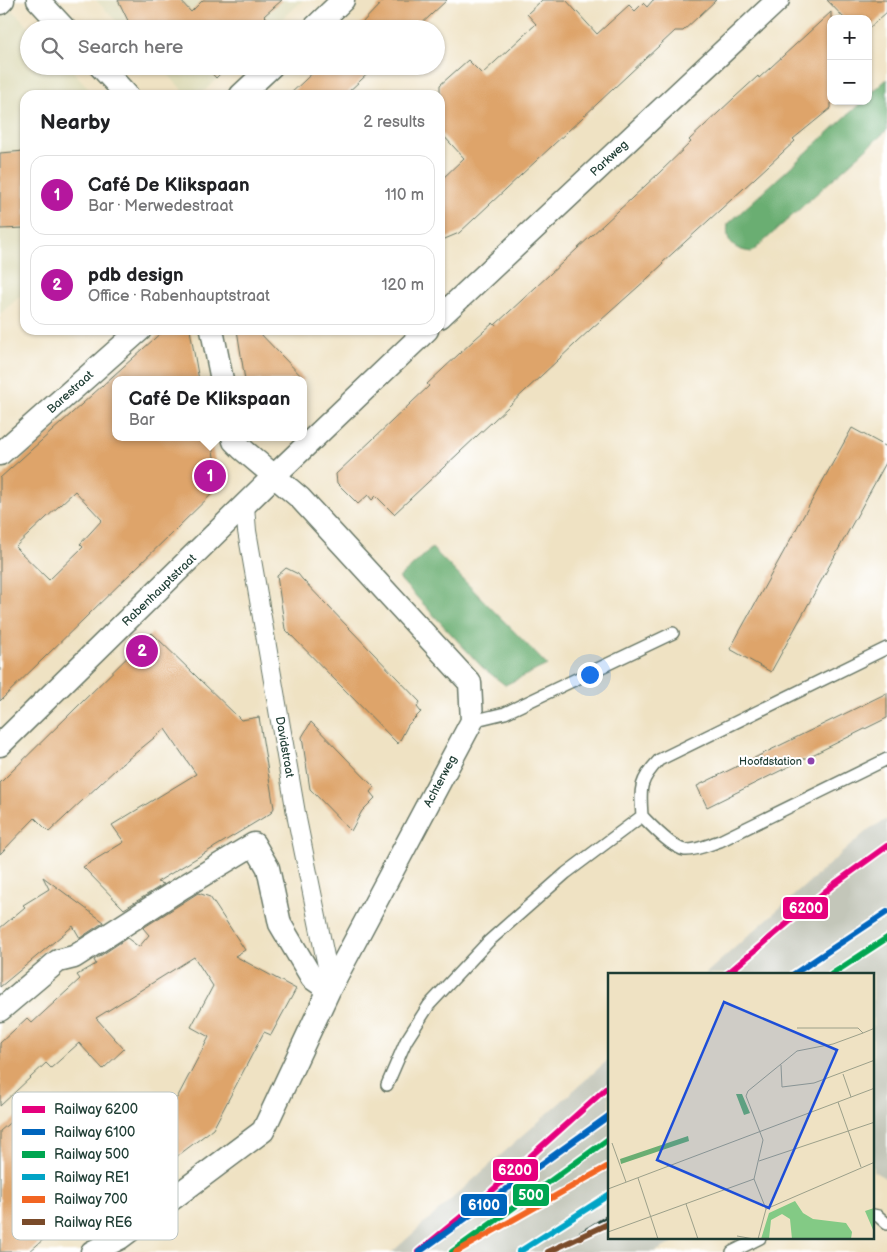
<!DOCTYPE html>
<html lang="en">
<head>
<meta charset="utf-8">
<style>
  :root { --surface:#fff; --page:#f6f6f6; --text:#202124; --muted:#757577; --line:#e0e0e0; --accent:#b5179e }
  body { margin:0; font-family:"Balsamiq Sans",sans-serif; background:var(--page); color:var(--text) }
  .controls { position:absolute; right:15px; top:15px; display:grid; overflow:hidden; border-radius:10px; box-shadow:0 1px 4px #0004 }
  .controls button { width:45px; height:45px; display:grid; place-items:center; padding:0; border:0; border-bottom:1px solid var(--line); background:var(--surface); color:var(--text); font:25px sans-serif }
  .you { position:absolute; left:589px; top:674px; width:18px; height:18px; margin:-12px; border:4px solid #fff; border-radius:50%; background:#1a73e8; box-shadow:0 0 0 8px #1a73e833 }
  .badge { display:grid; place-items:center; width:32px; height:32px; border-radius:50%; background:var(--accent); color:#fff; font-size:16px; font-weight:700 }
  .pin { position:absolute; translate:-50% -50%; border:2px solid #fff; box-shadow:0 1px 5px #0006 }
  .popup { position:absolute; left:112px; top:376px; width:195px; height:65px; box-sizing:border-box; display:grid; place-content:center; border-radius:10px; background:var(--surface); filter:drop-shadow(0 1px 4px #0005); font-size:16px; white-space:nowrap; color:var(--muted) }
  .popup b { font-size:19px; color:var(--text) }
  .popup::after { content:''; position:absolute; left:50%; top:100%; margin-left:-10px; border:10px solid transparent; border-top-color:var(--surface) }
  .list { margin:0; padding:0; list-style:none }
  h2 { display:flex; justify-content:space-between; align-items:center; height:65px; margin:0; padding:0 20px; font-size:21px }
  h2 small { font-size:16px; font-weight:400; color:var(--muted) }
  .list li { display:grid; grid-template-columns:32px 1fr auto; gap:15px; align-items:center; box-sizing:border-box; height:80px; margin:0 10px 10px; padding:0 10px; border:1px solid var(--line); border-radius:15px }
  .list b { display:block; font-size:19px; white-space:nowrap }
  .list p { margin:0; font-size:16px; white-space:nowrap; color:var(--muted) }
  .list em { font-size:16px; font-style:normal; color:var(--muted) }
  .icon { flex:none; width:28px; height:28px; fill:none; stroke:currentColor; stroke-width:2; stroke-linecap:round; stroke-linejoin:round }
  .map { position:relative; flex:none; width:887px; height:1252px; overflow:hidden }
  .search { position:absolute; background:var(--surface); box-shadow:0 1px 4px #0004; left:20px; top:20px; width:425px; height:55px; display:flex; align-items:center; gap:12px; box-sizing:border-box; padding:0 18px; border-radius:28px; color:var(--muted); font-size:19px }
  .panel { position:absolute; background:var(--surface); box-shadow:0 1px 4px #0004; left:20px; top:90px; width:425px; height:245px; border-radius:15px }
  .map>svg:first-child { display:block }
  .built { fill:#dfddbb }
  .industrial { fill:#c3c6b9 }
  .forest { fill:#6aae72; stroke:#447653 }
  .building { fill:#dea46a; fill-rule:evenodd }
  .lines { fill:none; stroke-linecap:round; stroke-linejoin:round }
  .service-casing { stroke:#687766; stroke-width:14 }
  .pedestrian-casing { stroke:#687766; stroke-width:20 }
  .minor-casing { stroke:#687766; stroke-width:25 }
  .service { stroke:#fff; stroke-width:11 }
  .pedestrian { stroke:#fff; stroke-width:18 }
  .minor { stroke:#fff; stroke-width:22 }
  .rail-casing { stroke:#1f3d34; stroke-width:5.5 }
  .rail { stroke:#fff; stroke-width:4; stroke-dasharray:11; stroke-linecap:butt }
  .rail-1-casing { stroke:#fff; stroke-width:10 }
  .rail-2-casing { stroke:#fff; stroke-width:10 }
  .rail-3-casing { stroke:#fff; stroke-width:10 }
  .rail-4-casing { stroke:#fff; stroke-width:10 }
  .rail-5-casing { stroke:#fff; stroke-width:10 }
  .rail-6-casing { stroke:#fff; stroke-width:10 }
  .rail-1 { stroke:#e5007d; stroke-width:6 }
  .rail-2 { stroke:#0065bd; stroke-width:6 }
  .rail-3 { stroke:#00a651; stroke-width:6 }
  .rail-4 { stroke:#02a4c6; stroke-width:6 }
  .rail-5 { stroke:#f26522; stroke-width:6 }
  .rail-6 { stroke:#7a4b2a; stroke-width:6 }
  .bus-dot { fill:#8e44ad; stroke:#fff; stroke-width:2 }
  .labels { text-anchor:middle; stroke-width:4; stroke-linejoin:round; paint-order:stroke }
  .bus-label { font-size:11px; fill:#1f3d34; stroke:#fff; text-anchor:end }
  .street-label { font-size:12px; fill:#1f3d34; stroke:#fff }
  .inset-road { fill:none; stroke:#9ca08a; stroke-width:1 }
  .view { fill:#1d4ed8; fill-opacity:0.15; stroke:#1d4ed8; stroke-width:2.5 }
  .inset-edge { fill:none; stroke:#1f3d34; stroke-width:2.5 }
  .key { fill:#fff; stroke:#bcc5c2; stroke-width:1 }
  .key-label { font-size:14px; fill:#1f3d34 }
  .line-badge { stroke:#fff; stroke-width:2 }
  .badge-label { font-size:14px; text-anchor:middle; font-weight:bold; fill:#fff }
</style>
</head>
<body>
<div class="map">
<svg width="887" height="1252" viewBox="0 0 887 1252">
  <rect width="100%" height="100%" fill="#fff"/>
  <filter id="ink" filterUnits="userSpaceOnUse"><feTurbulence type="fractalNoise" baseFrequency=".02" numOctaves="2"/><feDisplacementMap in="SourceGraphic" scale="10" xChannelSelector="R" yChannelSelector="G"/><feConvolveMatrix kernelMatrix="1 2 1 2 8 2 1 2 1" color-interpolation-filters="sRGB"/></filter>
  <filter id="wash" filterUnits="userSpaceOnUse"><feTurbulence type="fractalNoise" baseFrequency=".0096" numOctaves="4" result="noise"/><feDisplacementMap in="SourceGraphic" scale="20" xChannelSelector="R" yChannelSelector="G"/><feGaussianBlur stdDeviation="1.12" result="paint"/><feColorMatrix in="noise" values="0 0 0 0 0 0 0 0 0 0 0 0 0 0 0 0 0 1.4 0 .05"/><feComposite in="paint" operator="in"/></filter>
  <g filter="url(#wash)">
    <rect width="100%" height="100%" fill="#efe2c3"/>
    <!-- built -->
    <path class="built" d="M0 0H3L31 29H29V66H68L95 95H25V292L0 314Z
      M96 0H303L271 29H124Z
      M160 66H231L200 95H187Z"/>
    <!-- industrial -->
    <path class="industrial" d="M887 819V1179L873 1171V974H705L869 829Z
      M609 1059 610 1238H681L655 1252H392Z"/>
    <!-- forest -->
    <path class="forest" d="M887 79V130L752 252C734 250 725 243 728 224L863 101H868V96Z
      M432 548 547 665 505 685 482 667 399 578Z"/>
    <g id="blocks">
      <!-- building -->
      <path class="building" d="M118 0H180L191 12 203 0H282L264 16 273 25 268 29H132Z
        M384 0H447L416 29H356Z
        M542 0H566L597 34 629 5 635 11 643 3 647 7 653 0H716L683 31H675L459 233 440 241V181L464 158 440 132V85L468 60 482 74 536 24 527 14Z
        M827 0H887V12L868 29V19H845Z
        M831 12V108L793 139 795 141 755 178 662 263 663 264 648 278 591 329 394 514 376 496 372 500 368 495 358 504 337 483 336 474 429 386 427 384 475 339 493 323 495 325 659 173 691 142 689 140 734 98 758 76 759 78Z
        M205 66H228L216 78Z
        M320 66H376L345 95H289Z
        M25 151V228L0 229V153Z
        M164 330H190L199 380H116V437H210L220 486 0 701V478ZM75 491 102 520 80 544 83 547 49 580 15 547Z
        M237 330H257L305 380H245Z
        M852 428 887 447V461L771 672 730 649Z
        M286 568 298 574 302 579 420 702 417 707 421 712 408 725 398 744 285 629 277 576Z
        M152 633 241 720 259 717 274 808 271 813 157 882 164 884 124 909 83 867 124 842 112 825 196 774 165 729 117 768 49 832 35 818 0 854V783Z
        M887 693V718L707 807 697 786Z
        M311 722 374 787 370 792 375 798 362 811 351 831 310 789 302 737Z
        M43 877 104 922 80 938 73 926 0 987V928L25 907 23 905 49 889Z
        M198 893 210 897 245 950 235 956 296 989 271 1035 264 1032 213 1129 106 1210 78 1173 94 1161 78 1140 112 1114 128 1135 177 1098 209 1037 191 1027 213 986 194 957 96 1018 124 1049 103 1069 79 1043 51 1068 46 1063 0 1106V1043L27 1018 32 1023 80 979 77 975 96 964 94 960 127 938 139 947 149 935 143 928Z
        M21 1113 46 1141 15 1169 55 1213 45 1223 53 1231 29 1252H0V1131Z"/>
    </g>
  </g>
  <g filter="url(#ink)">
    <use href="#blocks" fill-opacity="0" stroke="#687766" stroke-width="1"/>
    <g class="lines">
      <defs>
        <path id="service" d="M887 648 659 760C639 781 640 788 642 816 651 825 672 848 685 850 696 851 710 844 720 841L887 759
          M472 721 505 713 673 633
          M387 1085 406 1041 429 1005 489 941 566 873 642 816
          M873 1215 878 1216 887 1224
          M732 1252 760 1238"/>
        <path id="pedestrian" d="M245 506 247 531 297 819 331 986"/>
        <path id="minor" d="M38 0 65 29
          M0 3 3 0
          M313 29 343 0
          M100 66 127 95
          M241 95 272 66
          M440 317 778 0
          M212 330 222 380
          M0 454 140 330
          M0 745 274 476 427 330
          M0 1010 58 961 74 957 183 887 254 844 268 868 280 924 312 978 329 990
          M92 1252 120 1238 263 1131 329 990 472 721 470 683 300 498 241 448 234 441 233 437"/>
      </defs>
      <!-- service casing -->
      <use href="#service" class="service-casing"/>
      <!-- pedestrian casing -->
      <use href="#pedestrian" class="pedestrian-casing"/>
      <!-- minor casing -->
      <use href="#minor" class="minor-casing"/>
      <!-- service -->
      <use href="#service" class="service"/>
      <!-- pedestrian -->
      <use href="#pedestrian" class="pedestrian"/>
      <!-- minor -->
      <use href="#minor" class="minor"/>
      <defs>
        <path id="rail" d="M551 1252 610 1216"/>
      </defs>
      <!-- rail casing -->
      <use href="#rail" class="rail-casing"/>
      <!-- rail -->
      <use href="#rail" class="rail"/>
      <defs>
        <path id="rail-1" d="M727 974 833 885 887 846
          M418 1252 484 1198 610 1085"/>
        <path id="rail-2" d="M794 974 887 912
          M419 1252 610 1115"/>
        <path id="rail-3" d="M832 974 887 938
          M452 1252 610 1138"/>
        <path id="rail-4" d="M519 1252 610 1194"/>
        <path id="rail-5" d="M456 1252 610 1165"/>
        <path id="rail-6" d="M548 1252 610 1223"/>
      </defs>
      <!-- rail-1 casing -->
      <use href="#rail-1" class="rail-1-casing"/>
      <!-- rail-2 casing -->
      <use href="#rail-2" class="rail-2-casing"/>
      <!-- rail-3 casing -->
      <use href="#rail-3" class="rail-3-casing"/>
      <!-- rail-4 casing -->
      <use href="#rail-4" class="rail-4-casing"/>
      <!-- rail-5 casing -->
      <use href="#rail-5" class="rail-5-casing"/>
      <!-- rail-6 casing -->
      <use href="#rail-6" class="rail-6-casing"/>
      <!-- rail-1 -->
      <use href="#rail-1" class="rail-1"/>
      <!-- rail-2 -->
      <use href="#rail-2" class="rail-2"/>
      <!-- rail-3 -->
      <use href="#rail-3" class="rail-3"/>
      <!-- rail-4 -->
      <use href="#rail-4" class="rail-4"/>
      <!-- rail-5 -->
      <use href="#rail-5" class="rail-5"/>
      <!-- rail-6 -->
      <use href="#rail-6" class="rail-6"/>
    </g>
  </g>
  <!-- markers -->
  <circle class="bus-dot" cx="811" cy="761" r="4.5"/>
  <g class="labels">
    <!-- bus labels -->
    <g class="bus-label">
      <text x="802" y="765">Hoofdstation</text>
    </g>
    <!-- street labels -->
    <g class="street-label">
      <text transform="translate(609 158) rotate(-43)" y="4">Parkweg</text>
      <text transform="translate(70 392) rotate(-42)" y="4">Barestraat</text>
      <text transform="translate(159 590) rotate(-44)" y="4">Rabenhauptstraat</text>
      <text transform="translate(285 747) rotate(80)" y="4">Davidstraat</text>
      <text transform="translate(440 781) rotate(-62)" y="4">Achterweg</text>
    </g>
  </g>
  <!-- overview -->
  <g transform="translate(608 973)">
    <rect width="266" height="266" fill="#efe2c3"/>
    <path d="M187 228 195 240 205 246 238 250 244 259 243 266H184L182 246 174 241 163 247 161 266H153L161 240ZM266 235H267L266 259 257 238Z" fill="#83ca85"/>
    <path d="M128 121H134L142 140 136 142ZM80 163 81 168 13 191 12 186Z" fill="#6aae72"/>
    <path class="inset-road" d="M189 55H250L255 60 267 55M173 92 174 114 206 110 267 87M235 101 243 124M230 129 253 194M4 170 18 209M151 188 267 149M30 205 50 266M0 216 267 115M78 231 90 266M158 236 267 189M0 259 146 206M129 263 146 266M150 266 158 236 146 206 155 167 138 123 140 118 189 78 225 71 255 60"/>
    <path class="view" d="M116 29 229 77 161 235 49 187Z"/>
    <rect width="266" height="266" class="inset-edge"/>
  </g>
  <!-- legend -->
  <rect x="12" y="1092" width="166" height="148" rx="8" class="key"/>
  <rect x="22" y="1106" width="23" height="7" fill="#e5007d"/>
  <rect x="22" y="1129" width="23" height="6" fill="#0065bd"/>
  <rect x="22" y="1151" width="23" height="7" fill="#00a651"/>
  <rect x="22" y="1174" width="23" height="6" fill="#02a4c6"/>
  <rect x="22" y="1196" width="23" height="7" fill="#f26522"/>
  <rect x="22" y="1219" width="23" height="6" fill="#7a4b2a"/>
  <g class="key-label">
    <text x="54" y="1114">Railway 6200</text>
    <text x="54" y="1137">Railway 6100</text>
    <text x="54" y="1159">Railway 500</text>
    <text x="54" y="1182">Railway RE1</text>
    <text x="54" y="1204">Railway 700</text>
    <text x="54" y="1227">Railway RE6</text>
  </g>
  <g class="line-badge">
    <rect x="782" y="896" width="47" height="24" rx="5" fill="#e5007d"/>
    <rect x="492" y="1158" width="47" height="24" rx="5" fill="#e5007d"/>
    <rect x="512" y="1183" width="38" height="24" rx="5" fill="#00a651"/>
    <rect x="460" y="1193" width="48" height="24" rx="5" fill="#0065bd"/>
  </g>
  <g class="badge-label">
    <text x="806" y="913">6200</text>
    <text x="515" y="1175">6200</text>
    <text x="531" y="1200">500</text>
    <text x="484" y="1210">6100</text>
  </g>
</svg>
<div class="controls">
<button>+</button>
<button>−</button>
</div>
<div class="you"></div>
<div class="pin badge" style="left:210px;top:476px">1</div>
<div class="popup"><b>Café De Klikspaan</b>Bar</div>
<div class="pin badge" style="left:142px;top:651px">2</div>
<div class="search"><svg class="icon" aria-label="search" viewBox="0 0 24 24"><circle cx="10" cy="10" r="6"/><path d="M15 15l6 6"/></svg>Search here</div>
<section class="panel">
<h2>Nearby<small>2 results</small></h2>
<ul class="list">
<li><span class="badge">1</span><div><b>Café De Klikspaan</b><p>Bar · Merwedestraat</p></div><em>110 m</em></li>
<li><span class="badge">2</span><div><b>pdb design</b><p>Office · Rabenhauptstraat</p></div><em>120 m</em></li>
</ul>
</section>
</div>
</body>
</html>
